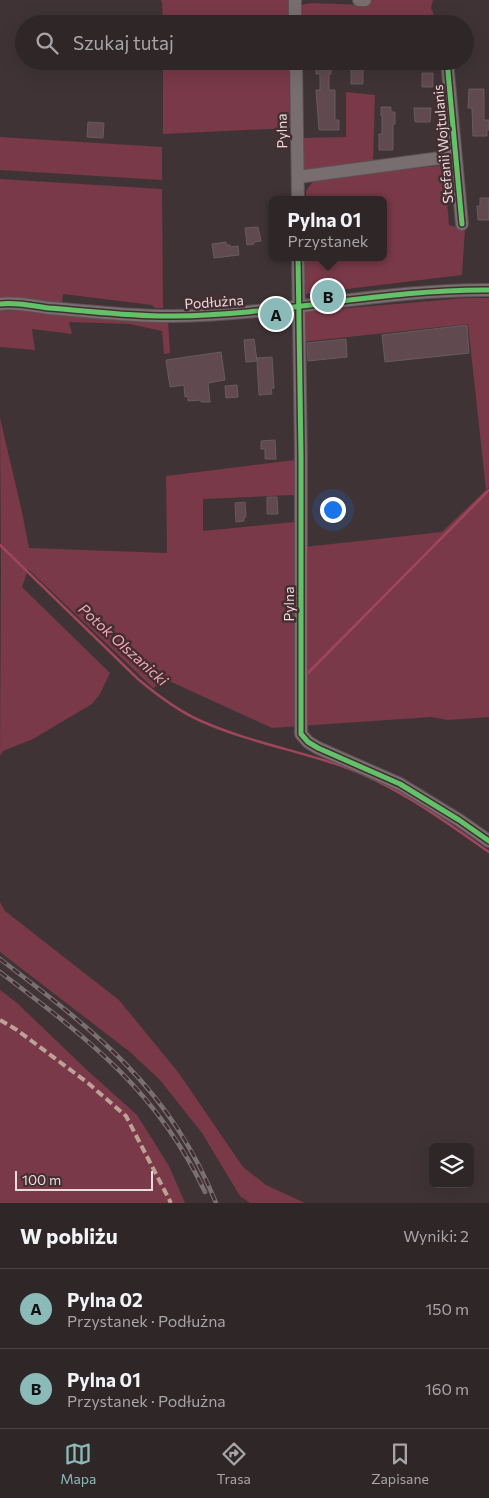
<!DOCTYPE html>
<html lang="pl">
<head>
<meta charset="utf-8">
<style>
  :root { --surface:#2f2628; --page:#3b3234; --text:#f1f3f6; --muted:#a7a5a8; --line:#4a4345; --accent:#8bbbb9 }
  body { margin:0; font-family:Commissioner,sans-serif; background:var(--page); color:var(--text) }
  .controls { position:absolute; right:15px; bottom:15px; display:grid; overflow:hidden; border-radius:8px; box-shadow:0 5px 20px #0002 }
  .controls button { width:45px; height:45px; display:grid; place-items:center; padding:0; border:0; border-bottom:1px solid var(--line); background:var(--surface); color:var(--text); font:25px sans-serif }
  .scale { position:absolute; left:15px; bottom:12px; width:138px; box-sizing:border-box; padding-left:5px; border:2px solid #eadbdd; border-top:0; font-size:14px; line-height:18px; white-space:nowrap; color:#eadbdd; -webkit-text-stroke:4px #442e32; paint-order:stroke }
  .you { position:absolute; left:332px; top:509px; width:18px; height:18px; margin:-12px; border:4px solid #fff; border-radius:50%; background:#1a73e8; box-shadow:0 0 0 8px #1a73e833 }
  .badge { display:grid; place-items:center; width:32px; height:32px; border-radius:50%; background:var(--accent); color:#111; font-size:16px; font-weight:700 }
  .pin { position:absolute; translate:-50% -50%; border:2px solid #fff; box-shadow:0 1px 5px #0006 }
  .popup { position:absolute; left:269px; top:196px; width:118px; height:65px; box-sizing:border-box; display:grid; place-content:center; border-radius:8px; background:var(--surface); filter:drop-shadow(0 1px 4px #0005); font-size:16px; white-space:nowrap; color:var(--muted) }
  .popup b { font-size:19px; color:var(--text) }
  .popup::after { content:''; position:absolute; left:50%; top:100%; margin-left:-10px; border:10px solid transparent; border-top-color:var(--surface) }
  .list { margin:0; padding:0; list-style:none }
  h2 { display:flex; justify-content:space-between; align-items:center; height:65px; margin:0; padding:0 20px; font-size:21px }
  h2 small { font-size:16px; font-weight:400; color:var(--muted) }
  .list li { display:grid; grid-template-columns:32px 1fr auto; gap:15px; align-items:center; box-sizing:border-box; height:80px; padding:0 20px; border-top:1px solid var(--line) }
  .list b { display:block; font-size:19px; white-space:nowrap }
  .list p { margin:0; font-size:16px; white-space:nowrap; color:var(--muted) }
  .list em { font-size:16px; font-style:normal; color:var(--muted) }
  .icon { flex:none; width:28px; height:28px; fill:none; stroke:currentColor; stroke-width:2; stroke-linecap:round; stroke-linejoin:round }
  .map { position:relative; flex:none; width:489px; height:1203px; overflow:hidden }
  .search { position:absolute; background:var(--surface); box-shadow:0 5px 20px #0002; left:15px; right:15px; top:15px; height:55px; display:flex; align-items:center; gap:12px; box-sizing:border-box; padding:0 18px; border-radius:28px; color:var(--muted); font-size:19px }
  .sheet { height:225px; background:var(--surface) }
  nav { display:flex; justify-content:space-around; align-items:center; box-sizing:border-box; height:70px; border-top:1px solid var(--line); background:var(--surface); font-size:14px; color:var(--muted) }
  nav a { display:grid; justify-items:center; gap:2px }
  nav .on { color:var(--accent) }
  .map>svg:first-child { display:block }
  .green { fill:#793949 }
  .lines { fill:none; stroke-linecap:round; stroke-linejoin:round }
  .stream { stroke:#9f455c; stroke-width:2.5 }
  .building { fill:#604a50; stroke:#665b5d }
  .minor-casing { stroke:#5d5154; stroke-width:14 }
  .minor { stroke:#786e70; stroke-width:12 }
  .rail-casing { stroke:#7a7072; stroke-width:4.5 }
  .rail { stroke:#442e32; stroke-width:2.5; stroke-dasharray:8; stroke-linecap:butt }
  .quiet { stroke:#bda197; stroke-width:4; stroke-dasharray:8 4; stroke-linecap:butt }
  .cycleway-casing { stroke:#442e32; stroke-width:8 }
  .cycleway { stroke:#61c268; stroke-width:5 }
  .labels { text-anchor:middle; stroke-width:5; stroke-linejoin:round; paint-order:stroke }
  .street-label { font-size:14px; fill:#eadbdd; stroke:#442e32 }
  .water-label { font-size:15px; font-style:italic; fill:#f8a9b8; stroke:#442e32 }
</style>
</head>
<body>
<div class="map">
<svg width="489" height="1203" viewBox="0 0 489 1203">
  <rect width="100%" height="100%" fill="#3f3336"/>
  <!-- green -->
  <path class="green" d="M161 0H288L289 24H163L162 3Z
    M367 0H433L431 8 438 24H300L301 5 312 3 367 5Z
    M163 61H289L290 128 163 134Z
    M346 92 375 95 373 160 311 171 302 168V138L346 137Z
    M0 137 162 147V180L0 170Z
    M444 165 449 225 465 229 462 275 306 294 303 257H383V200H306V191L314 180Z
    M0 179 162 189 163 308H155L152 305 63 294 62 303 0 298Z
    M466 298H489V487L486 490 489 493V717L448 720 431 717 272 728 154 674 158 685 153 688 28 569 22 587 110 673 100 694 92 704 33 739 3 751 0 756 1 572 0 418 22 512 29 548 167 553 166 476 295 460 294 495 203 499V531L294 522 295 548 442 532 486 490 468 324 302 342V312Z
    M29 310 168 321 170 353 164 354 162 331 130 324 69 322 72 334 32 329 35 350 0 347V311Z
    M0 902 5 911 119 1000 178 1072 243 1167 266 1185 305 1203H250L240 1196 202 1133 160 1080 130 1052 0 952Z
    M0 990 16 1002 89 1072 137 1115 169 1166 185 1203H0Z"/>
  <g class="lines">
    <!-- stream -->
    <path class="stream" d="M0 545 138 679C157 695 178 711 201 721 246 741 295 750 342 766 396 785 443 820 489 852
      M306 675 489 490"/>
  </g>
  <!-- building -->
  <path class="building" d="M316 64H331V74H329V90H335V120H339V130H319L316 90H320V74H316Z
    M351 68H363V84H351Z
    M422 73H433V87H422Z
    M469 89H484V120H489V130H487V136H473L472 108H468Z
    M381 107H391V112H395V124H393V150H379V134H382V116H381Z
    M414 108H431L430 122H415Z
    M88 122 104 123 103 138 87 137Z
    M480 198H489V220H478L477 206H480Z
    M258 227 261 241 254 242V244L247 245 245 228Z
    M226 242V245H230V247L238 246 239 255 214 258 212 244Z
    M467 325 469 353 385 362 382 335Z
    M254 339 257 361V358L272 357 274 388 271 389 272 394 259 395 257 361 246 362 244 340Z
    M346 339 347 357 308 361 307 343Z
    M221 352 225 380 208 383 210 402H201V400L188 401V396L185 397 184 385 170 387 166 360Z
    M237 385 238 397 226 398 225 386Z
    M275 440 276 459H265V449H261V441Z
    M267 497H277L278 514H267Z
    M245 502 246 517H244V521L236 522 235 503Z"/>
  <g class="lines">
    <defs>
      <path id="minor" d="M295 0V24
        M359 0H365
        M296 61 298 200
        M447 61 462 224
        M298 177 455 156
        M298 257 301 455V734L308 742 318 748 400 784 459 820 489 841
        M0 304C14 302 35 306 49 308 91 311 133 317 174 316 280 315 384 289 489 290"/>
    </defs>
    <!-- minor casing -->
    <use href="#minor" class="minor-casing"/>
    <!-- minor -->
    <use href="#minor" class="minor"/>
    <defs>
      <path id="rail" d="M0 959C96 1032 170 1088 216 1203
        M0 972C87 1038 157 1090 205 1192"/>
    </defs>
    <!-- rail casing -->
    <use href="#rail" class="rail-casing"/>
    <!-- rail -->
    <use href="#rail" class="rail"/>
    <!-- quiet -->
    <path class="quiet" d="M0 1020 17 1030 88 1083 126 1116 171 1203"/>
    <defs>
      <path id="cycleway" d="M447 61 462 224
        M298 257 301 455V734L308 742 318 748 400 784 459 820 489 841
        M0 304C14 302 35 306 49 308 91 311 133 317 174 316 280 315 384 289 489 290"/>
    </defs>
    <!-- cycleway casing -->
    <use href="#cycleway" class="cycleway-casing"/>
    <!-- cycleway -->
    <use href="#cycleway" class="cycleway"/>
  </g>
  <g class="labels">
    <!-- street labels -->
    <g class="street-label">
      <text transform="translate(282 131) rotate(-91)" y="5">Pylna</text>
      <text transform="translate(443 144) rotate(-95)" y="5">Stefanii Wojtulanis</text>
      <text transform="translate(214 302) rotate(-4)" y="5">Podłużna</text>
      <text transform="translate(289 604) rotate(-90)" y="5">Pylna</text>
    </g>
    <!-- water labels -->
    <g class="water-label">
      <text transform="translate(123 645) rotate(42)" y="5">Potok Olszanicki</text>
    </g>
  </g>
</svg>
<div class="controls">
<button><svg class="icon" aria-label="layers" viewBox="0 0 24 24"><path d="M12 4l9 5-9 5-9-5zM3 14l9 5 9-5"/></svg></button>
</div>
<div class="scale">100 m</div>
<div class="you"></div>
<div class="pin badge" style="left:276px;top:314px">A</div>
<div class="pin badge" style="left:328px;top:296px">B</div>
<div class="popup"><b>Pylna 01</b>Przystanek</div>
<div class="search"><svg class="icon" aria-label="search" viewBox="0 0 24 24"><circle cx="10" cy="10" r="6"/><path d="M15 15l6 6"/></svg>Szukaj tutaj</div>
</div>
<section class="sheet">
<h2>W pobliżu<small>Wyniki: 2</small></h2>
<ul class="list">
<li><span class="badge">A</span><div><b>Pylna 02</b><p>Przystanek · Podłużna</p></div><em>150 m</em></li>
<li><span class="badge">B</span><div><b>Pylna 01</b><p>Przystanek · Podłużna</p></div><em>160 m</em></li>
</ul>
</section>
<nav>
<a class="on"><svg class="icon" aria-label="map" viewBox="0 0 24 24"><path d="M3 6l6-2 6 2 6-2v14l-6 2-6-2-6 2zM9 4v14M15 6v14"/></svg>Mapa</a>
<a><svg class="icon" aria-label="directions" viewBox="0 0 24 24"><path d="M12 3l9 9-9 9-9-9zM9 14v-3h6M13 9l2 2-2 2"/></svg>Trasa</a>
<a><svg class="icon" aria-label="saved" viewBox="0 0 24 24"><path d="M7 4h10v16l-5-4-5 4z"/></svg>Zapisane</a>
</nav>
</body>
</html>
